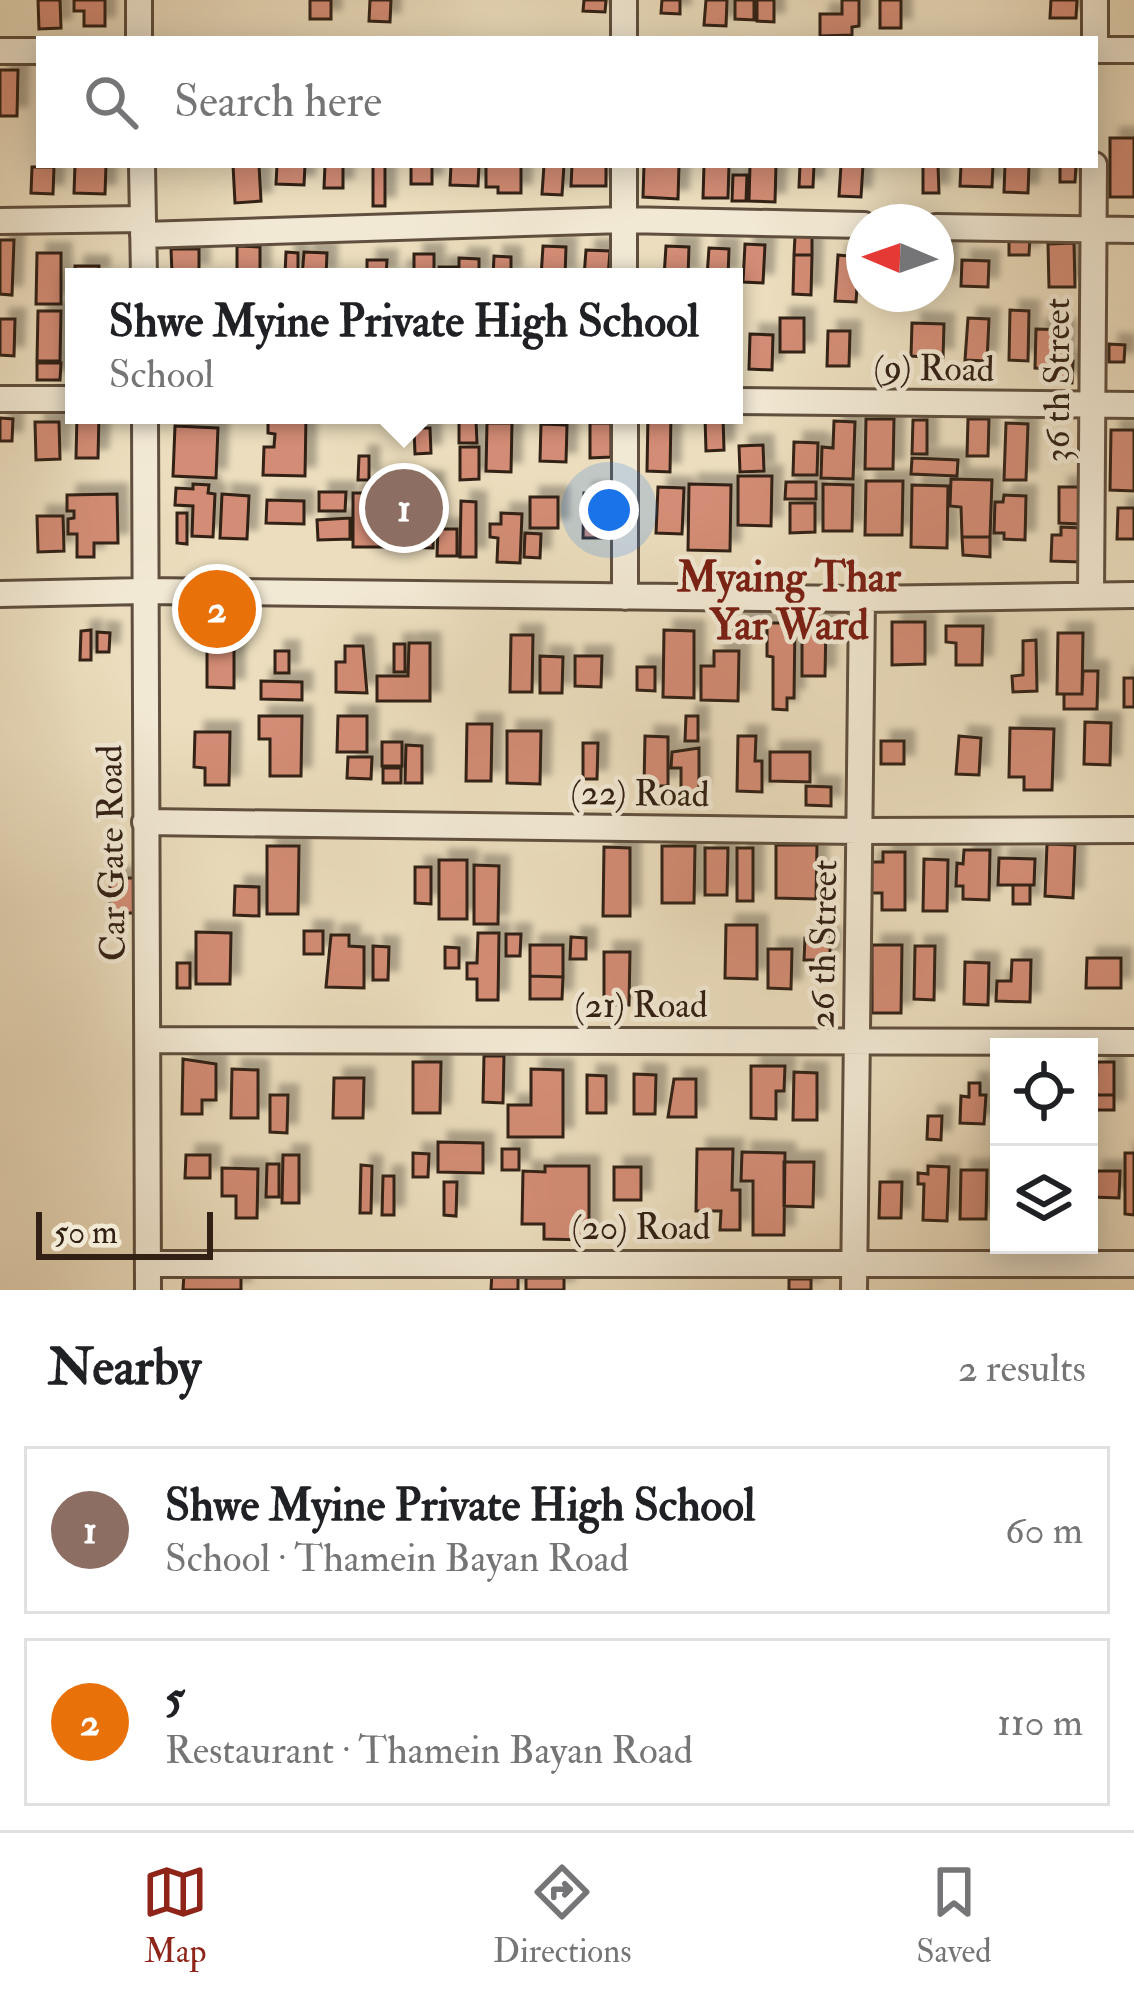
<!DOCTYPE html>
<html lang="en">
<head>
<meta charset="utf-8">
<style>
  :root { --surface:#fff; --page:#f2f2f2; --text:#202124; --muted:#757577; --line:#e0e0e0; --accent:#8f2418 }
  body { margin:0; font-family:"IM FELL Double Pica",serif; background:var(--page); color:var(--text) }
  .controls { position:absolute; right:36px; bottom:36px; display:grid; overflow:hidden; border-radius:0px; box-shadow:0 6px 30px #0003 }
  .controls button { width:108px; height:108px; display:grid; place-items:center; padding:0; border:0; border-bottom:3px solid var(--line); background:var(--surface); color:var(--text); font:60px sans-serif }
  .compass { position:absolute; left:846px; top:204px; width:108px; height:108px; border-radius:50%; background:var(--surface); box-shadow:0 6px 30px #0003; rotate:272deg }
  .scale { position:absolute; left:36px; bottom:30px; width:177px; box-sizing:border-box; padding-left:12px; border:6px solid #322014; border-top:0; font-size:33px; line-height:42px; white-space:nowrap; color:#322014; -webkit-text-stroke:9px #f2e9d4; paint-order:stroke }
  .you { position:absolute; left:609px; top:510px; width:42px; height:42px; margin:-30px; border:9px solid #fff; border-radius:50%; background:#1a73e8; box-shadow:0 0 0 18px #1a73e833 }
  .badge { display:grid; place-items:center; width:78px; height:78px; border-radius:50%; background:var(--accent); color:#fff; font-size:39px; font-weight:700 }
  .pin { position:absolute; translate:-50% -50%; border:6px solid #fff; box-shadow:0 3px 12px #0006 }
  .popup { position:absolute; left:65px; top:268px; width:678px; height:156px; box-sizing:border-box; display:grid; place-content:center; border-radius:0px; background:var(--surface); filter:drop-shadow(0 3px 9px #0005); font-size:39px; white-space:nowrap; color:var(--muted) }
  .popup b { font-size:45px; color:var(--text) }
  .popup::after { content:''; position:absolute; left:50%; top:100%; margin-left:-24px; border:24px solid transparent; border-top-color:var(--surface) }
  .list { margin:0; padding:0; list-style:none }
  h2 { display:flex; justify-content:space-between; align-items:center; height:156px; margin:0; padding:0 48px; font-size:51px }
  h2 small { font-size:39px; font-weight:400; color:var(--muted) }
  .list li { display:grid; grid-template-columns:78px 1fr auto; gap:36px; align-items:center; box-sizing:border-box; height:168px; margin:0 24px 24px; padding:0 24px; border:3px solid var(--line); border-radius:0px }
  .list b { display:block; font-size:45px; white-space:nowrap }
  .list p { margin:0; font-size:39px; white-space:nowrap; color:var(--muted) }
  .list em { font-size:39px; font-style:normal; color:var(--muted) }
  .icon { flex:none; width:66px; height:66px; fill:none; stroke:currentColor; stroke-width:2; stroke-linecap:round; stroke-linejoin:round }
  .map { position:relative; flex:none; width:1134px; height:1290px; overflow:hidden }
  .search { position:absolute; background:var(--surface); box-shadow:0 6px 30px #0003; left:36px; right:36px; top:36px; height:132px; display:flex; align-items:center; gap:30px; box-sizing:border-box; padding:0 42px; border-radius:0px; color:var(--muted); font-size:45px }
  .sheet { height:540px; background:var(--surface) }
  nav { display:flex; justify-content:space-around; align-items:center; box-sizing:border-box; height:168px; border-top:3px solid var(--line); background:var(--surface); font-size:33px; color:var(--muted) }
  nav a { display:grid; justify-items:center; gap:6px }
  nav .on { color:var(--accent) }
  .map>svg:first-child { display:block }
  .building { fill:#d38c75; stroke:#322014; stroke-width:3; filter:url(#shadow) }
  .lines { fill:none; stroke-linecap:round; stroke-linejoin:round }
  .minor-casing { stroke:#604f3e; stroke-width:30 }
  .minor { stroke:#f2e9d4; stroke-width:24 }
  .labels { text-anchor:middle; stroke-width:9; stroke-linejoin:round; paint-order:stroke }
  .street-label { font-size:36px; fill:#322014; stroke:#f2e9d4 }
  .quarter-label { font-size:42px; font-weight:bold; fill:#7a1f14; stroke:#f2e9d4 }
</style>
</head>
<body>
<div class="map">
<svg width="1134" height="1290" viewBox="0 0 1134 1290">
  <defs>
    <filter id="shadow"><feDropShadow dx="10" dy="-10" stdDeviation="3" flood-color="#0004"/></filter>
  </defs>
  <rect width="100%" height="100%" fill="#ebddbd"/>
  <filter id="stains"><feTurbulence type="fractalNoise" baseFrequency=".00167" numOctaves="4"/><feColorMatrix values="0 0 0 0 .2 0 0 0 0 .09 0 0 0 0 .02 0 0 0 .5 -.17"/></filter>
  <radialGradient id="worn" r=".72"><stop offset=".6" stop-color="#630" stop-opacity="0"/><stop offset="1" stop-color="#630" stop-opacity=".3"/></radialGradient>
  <!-- building -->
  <path class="building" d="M38 0H60L61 28 39 29Z
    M74 0H105V26H84V11H74Z
    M310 0H331V19H310Z
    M370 0H391L390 22 369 21Z
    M584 0H606L605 12 583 11Z
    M662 0H680V14L661 13Z
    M706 0H727L726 26 704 25Z
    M735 0H754V20L735 19Z
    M757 0H774V22L757 21Z
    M842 0H859V26L852 27V35L820 36V14H842Z
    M880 0H901V28H880Z
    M1051 0H1077L1076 18H1050Z
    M0 70H18L17 116H0Z
    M1110 138H1134V197H1110Z
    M75 165H106L105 194 74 193Z
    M233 165H259L261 201 235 203Z
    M277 165H305L304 185 276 184Z
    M325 165H343V188H324Z
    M373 165H385V206H373Z
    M411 165H432V184H411Z
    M451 165H479L478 186 450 185Z
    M486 165H521V193H498V187H486Z
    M544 165H564L562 195 542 194Z
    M572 165H606V186H571Z
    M644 165H679L678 199 643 197Z
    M704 165H729L728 198H703Z
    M750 165H776L775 202 749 201Z
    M800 165H814L813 187H799Z
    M841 165H863L861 197 839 196Z
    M923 165H938L939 193H923Z
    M961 165H993L992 187 960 186Z
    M1005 165H1029L1028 193 1004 192Z
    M1060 165H1076L1075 182H1060Z
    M32 167H54L53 194 31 193Z
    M733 175H747L746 201H732Z
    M1009 234 1030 235 1029 255H1009Z
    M795 236 812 237V255H794Z
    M0 240H14L12 295 0 294Z
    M1074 243 1075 287H1049L1048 244Z
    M745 244 765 245 763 283 743 282Z
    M237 246 260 247V277H237Z
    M543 246 566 247 565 277H541Z
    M666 246 689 247 688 277H664Z
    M709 248 729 249 728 277H707Z
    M936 248H946V282H936Z
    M171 249H199V273L172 274Z
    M586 250 610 251 608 277H584Z
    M286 252 298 253V275H285Z
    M304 252 327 253 326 277H302Z
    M37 253H61V304H36Z
    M414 254H434V277H399V271H414Z
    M794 255H812L811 295 793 294Z
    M838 255 859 257 856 302 835 301Z
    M494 256 511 257V277H493Z
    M459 258 479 259V277H439V267H459Z
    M367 260H387L386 277H367Z
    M962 260 989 261 988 287 961 286Z
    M75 266H99V277H75Z
    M1010 310 1029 311 1028 361 1009 360Z
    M38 311H61L60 361H37Z
    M68 313H74V360H67Z
    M780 318H804V352H780Z
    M968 318 989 319 987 361 965 360Z
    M0 319H15L14 356 0 355Z
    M912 323 944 324 943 358 911 356Z
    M1036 329 1066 330 1065 361H1073L1072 383 1059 382 1060 369 1035 368Z
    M828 331H850L849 366H827Z
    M750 334 773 335 772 370 749 369Z
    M1109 344 1125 345 1124 362H1109Z
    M37 363H61L60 380H37Z
    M77 415H99L98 458H76Z
    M648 415H671L670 472 647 471Z
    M288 417H306L305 476 263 475 264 447H274L275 434 268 433V421L287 422Z
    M705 417H723L724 450 706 451Z
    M0 418 13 419 12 441H0Z
    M866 419H894L893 469H865Z
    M968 419H989L988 456H967Z
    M913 420H927V454H912Z
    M476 421 477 443H459V422Z
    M834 421 855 422 853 479 821 478 822 447 833 448Z
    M35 422H59L60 459 36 460Z
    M487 423H512L511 472 486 471Z
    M590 423H611V457L590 458Z
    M1006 423 1028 424 1026 480H1004Z
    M541 424 567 425 566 462 540 461Z
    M175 426 218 428 216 478 173 476Z
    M414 428H430L431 453 415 454Z
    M1111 430H1134V491L1110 490Z
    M794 442 818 443 817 475H793Z
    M763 445 764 471 740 472 739 446Z
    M460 447H479V479L460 480Z
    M359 456H369V480H358Z
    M912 458 958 460 957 476 911 474Z
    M738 476H772L771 526 738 525Z
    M951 479 992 480 990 537H962L961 507 950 506Z
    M397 481 434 482 433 548 396 547Z
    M866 481H903L902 535H865Z
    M786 482H816V499H785Z
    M193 484 209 485 208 493 215 494 213 537 192 536 193 506 175 505 176 488 193 489Z
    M689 484 731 485 730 551 688 550Z
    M823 484 853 485 852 531H823Z
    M912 485 948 486 947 548 911 547Z
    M658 487 684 488 682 534 656 533Z
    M1059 487H1080V524L1059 523Z
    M319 492H346L345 511H319Z
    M353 493H390V547H353Z
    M584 493 610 494V538H583Z
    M117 494 118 543H94V557H77V534H68V519L74 518V511H67V495Z
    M222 494 249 496 247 539 220 538Z
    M1004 495 1026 496 1025 540 1004 539V533H994L995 502H1003Z
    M530 497H558V528H530Z
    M267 500 304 501V524L266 523Z
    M461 501 476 502V557H460Z
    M790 503H815V532L790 533Z
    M1118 508H1134V539H1117Z
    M177 513H187V544L177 543Z
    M501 513 522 514 520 563 497 562 498 538 490 537V524H501Z
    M37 516H63L64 551 38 552Z
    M350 518V539L318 540 317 520Z
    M1061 527 1081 528 1080 562 1051 561 1052 535H1061Z
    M438 529H457V556H437Z
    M525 533 541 534 540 558 524 557Z
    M962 537H990V557L963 555Z
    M733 620H763V639H733Z
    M802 622H826L825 676H802Z
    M892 622H925V664L892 665Z
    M767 623H795L794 698H787V710L773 709V657L767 656Z
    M946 626H983L982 665H956V643L946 642Z
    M91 630V660H80L81 631Z
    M664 630 694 631V698L663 697Z
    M97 632 110 633 109 652H97Z
    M1058 633H1083L1082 694H1057Z
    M511 635H533L532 692H510Z
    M207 638H234V688L207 687Z
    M1036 640 1037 691 1013 692 1012 676 1023 675V641Z
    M409 643H430V701H377V676H408Z
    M394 644H405V672H394Z
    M345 646H363L367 693 336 692V662H345Z
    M275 651H289V673H275Z
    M714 651H739L738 701 701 700V666H714Z
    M540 656 563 657 562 693H540Z
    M575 656H602L601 687 575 686Z
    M637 667H655V691L637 690Z
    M1083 671H1098L1097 709H1064V694H1082Z
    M1124 678H1134V707H1124Z
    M261 681 302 682V700L261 699Z
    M259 716H302L301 776H270V739H259Z
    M338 716H367V752H337Z
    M686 716H698V741H685Z
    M1085 722 1111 723 1110 765 1084 764Z
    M467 724H492L491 781H466Z
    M1010 728 1054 729 1052 790H1024V777H1009Z
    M507 731H541L540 784 507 783Z
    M195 732H230L229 785H205V768L194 767Z
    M645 736 668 737V786H644Z
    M738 736H756L755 761H762V792L737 791Z
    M959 736 981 738 979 775 956 774Z
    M881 741H904V764H881Z
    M382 742H402V766H382Z
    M583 743H598L597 779H583Z
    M406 745 422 746V783H405Z
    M699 748V793H681V768H671L672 752Z
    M770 752H810V782L770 781Z
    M348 757H372L371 779 347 778Z
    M383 768H401V783H383Z
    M806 786 831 787V806L806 805Z
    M1047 844 1075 845 1073 898 1045 896Z
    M776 845H817L816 899 776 898Z
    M267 846H299L298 914H267Z
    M662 846H695L694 903H662Z
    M604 847 630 848V916H603Z
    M705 848H728L727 895H705Z
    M737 848H753V901H737Z
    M964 850H990L989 900 963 899V886H956L957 863 963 864Z
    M883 852H905V910H882V893H869V862H883Z
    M999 858 1035 859 1034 885H998Z
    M924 859 948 860 947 911H923Z
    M439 860H467V919H439Z
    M474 865 499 866 498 924H474Z
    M415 867H431V904L415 903Z
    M110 878H137V913H110Z
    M1013 885H1030V904H1013Z
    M235 886 259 887V916L234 915Z
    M726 925H757V979L725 978Z
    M304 931H323V954H304Z
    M196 932 231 933 230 984H196Z
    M478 933H499L498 1000H477V979H467V963H477Z
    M506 934H521L520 956H506Z
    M331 935H349V946L364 947V988L326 987Z
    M571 937 586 938V959H570Z
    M805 938H830V960H804Z
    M530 945H563V977L530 976Z
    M872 945H902L901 1013H872Z
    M373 946 389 947 388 980H373Z
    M915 946H935L934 1000 914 999Z
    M445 947 459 948V968H445Z
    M768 949H792L791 989 768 988Z
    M604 952H630L629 1005H604Z
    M1087 958H1121V988H1086Z
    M1012 960H1031L1030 1002 996 1001 997 981H1011Z
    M965 962 989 963 988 1005 964 1004Z
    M177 963H190V988H177Z
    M530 976 563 977 562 999H530Z
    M484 1056H504L503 1103 483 1102Z
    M183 1059 216 1064V1100H202V1114H182Z
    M413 1062H441L440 1113H413Z
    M1097 1062H1114V1095H1096Z
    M751 1066H785L784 1091H776V1119L751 1118Z
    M232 1069 258 1070V1118H231Z
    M531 1069 563 1070V1137H508V1105H531Z
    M794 1072 817 1073V1120H793Z
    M634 1074 656 1075 655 1114H634Z
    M587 1075 606 1076V1113H587Z
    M334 1078H364L363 1118H333Z
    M674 1079H696V1117H668Z
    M969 1083H980V1095H986L984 1124 960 1123 961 1096 969 1097Z
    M270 1095H288L287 1133 270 1132Z
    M1089 1095H1114V1110H1089Z
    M928 1116H942L941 1140 927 1139Z
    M438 1142 483 1143V1173L438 1172Z
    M502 1149H519V1170H502Z
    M697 1149H733L732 1190H740V1230H720L721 1211H696Z
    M742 1152 785 1153 784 1235H753V1181H741Z
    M413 1153 429 1154 428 1177H413Z
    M1125 1153H1134V1215L1125 1214Z
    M186 1155H210V1178H185Z
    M283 1155H299V1203H282Z
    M784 1162H814L813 1207 784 1206Z
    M267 1164H279V1197H266Z
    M361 1165 372 1166 371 1213H360Z
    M545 1166H589V1240L544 1239V1224H522L523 1171 545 1172Z
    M928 1166 949 1167 947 1221 923 1220 924 1184H918V1173L928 1174Z
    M614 1167H641V1200H614Z
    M222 1168 258 1169 257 1218H236V1196H222Z
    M961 1170H987L986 1219H960Z
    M1093 1171H1120L1119 1198 1092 1197Z
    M383 1176H394V1215H382Z
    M444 1182H457L456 1216 444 1215Z
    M880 1182H902L901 1218H879Z
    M492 1272H518V1290H491Z
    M184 1273 241 1274V1290H183Z
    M526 1278H564V1290H526Z
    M789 1279H811V1290H789Z"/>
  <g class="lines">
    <defs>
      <path id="minor" d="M624 0V39
        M139 39V0
        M1095 39V0
        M1095 50H1134
        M0 51H39
        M142 165 144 277
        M624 165V277
        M0 221 143 219
        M936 227 1134 230
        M143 235 624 220 864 225
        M0 399H74
        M734 401 1134 405
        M145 415 148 1290
        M625 415V597
        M0 594 144 591 862 599 1134 595
        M1091 595 1094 165
        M145 822 859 831 1134 830
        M149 1040 1134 1042
        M148 1264H1134
        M854 1290 862 599"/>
    </defs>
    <!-- minor casing -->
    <use href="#minor" class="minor-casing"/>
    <!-- minor -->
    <use href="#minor" class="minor"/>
  </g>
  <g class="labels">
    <!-- street labels -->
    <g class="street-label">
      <text transform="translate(934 367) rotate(1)" y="13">(9) Road</text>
      <text transform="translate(1056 380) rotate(-90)" y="13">36 th Street</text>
      <text transform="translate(640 792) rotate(1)" y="13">(22) Road</text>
      <text transform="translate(110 853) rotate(-91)" y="13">Car Gate Road</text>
      <text transform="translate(822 944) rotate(-89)" y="13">26 th Street</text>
      <text x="641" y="1017">(21) Road</text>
      <text x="641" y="1239">(20) Road</text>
    </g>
    <!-- quarter labels -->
    <g class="quarter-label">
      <text x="789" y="591">Myaing Thar<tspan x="789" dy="48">Yar Ward</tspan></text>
    </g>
  </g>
  <rect width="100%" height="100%" filter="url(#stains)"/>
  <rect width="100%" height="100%" fill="url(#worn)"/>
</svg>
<div class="controls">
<button><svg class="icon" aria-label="locate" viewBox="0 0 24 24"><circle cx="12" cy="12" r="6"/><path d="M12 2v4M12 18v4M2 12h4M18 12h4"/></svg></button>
<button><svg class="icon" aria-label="layers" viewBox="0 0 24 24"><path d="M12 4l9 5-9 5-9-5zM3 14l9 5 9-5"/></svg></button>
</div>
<svg class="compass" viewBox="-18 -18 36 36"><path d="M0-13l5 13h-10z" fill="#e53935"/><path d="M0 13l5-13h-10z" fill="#757577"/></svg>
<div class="scale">50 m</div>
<div class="you"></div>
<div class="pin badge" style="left:404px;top:508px;background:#8d6e63">1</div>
<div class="popup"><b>Shwe Myine Private High School</b>School</div>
<div class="pin badge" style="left:217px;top:609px;background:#e8710a">2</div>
<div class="search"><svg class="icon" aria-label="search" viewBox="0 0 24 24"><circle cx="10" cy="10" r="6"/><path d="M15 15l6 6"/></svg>Search here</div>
</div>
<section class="sheet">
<h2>Nearby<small>2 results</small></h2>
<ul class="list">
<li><span class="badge" style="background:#8d6e63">1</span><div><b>Shwe Myine Private High School</b><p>School · Thamein Bayan Road</p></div><em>60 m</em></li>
<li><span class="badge" style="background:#e8710a">2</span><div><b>5</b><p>Restaurant · Thamein Bayan Road</p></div><em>110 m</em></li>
</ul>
</section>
<nav>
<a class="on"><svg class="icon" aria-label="map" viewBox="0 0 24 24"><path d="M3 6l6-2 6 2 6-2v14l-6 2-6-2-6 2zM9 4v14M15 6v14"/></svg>Map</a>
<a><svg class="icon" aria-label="directions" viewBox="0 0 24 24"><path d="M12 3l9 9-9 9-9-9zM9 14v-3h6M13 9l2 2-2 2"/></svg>Directions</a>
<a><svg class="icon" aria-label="saved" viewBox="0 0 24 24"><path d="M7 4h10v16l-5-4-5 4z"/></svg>Saved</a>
</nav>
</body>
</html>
